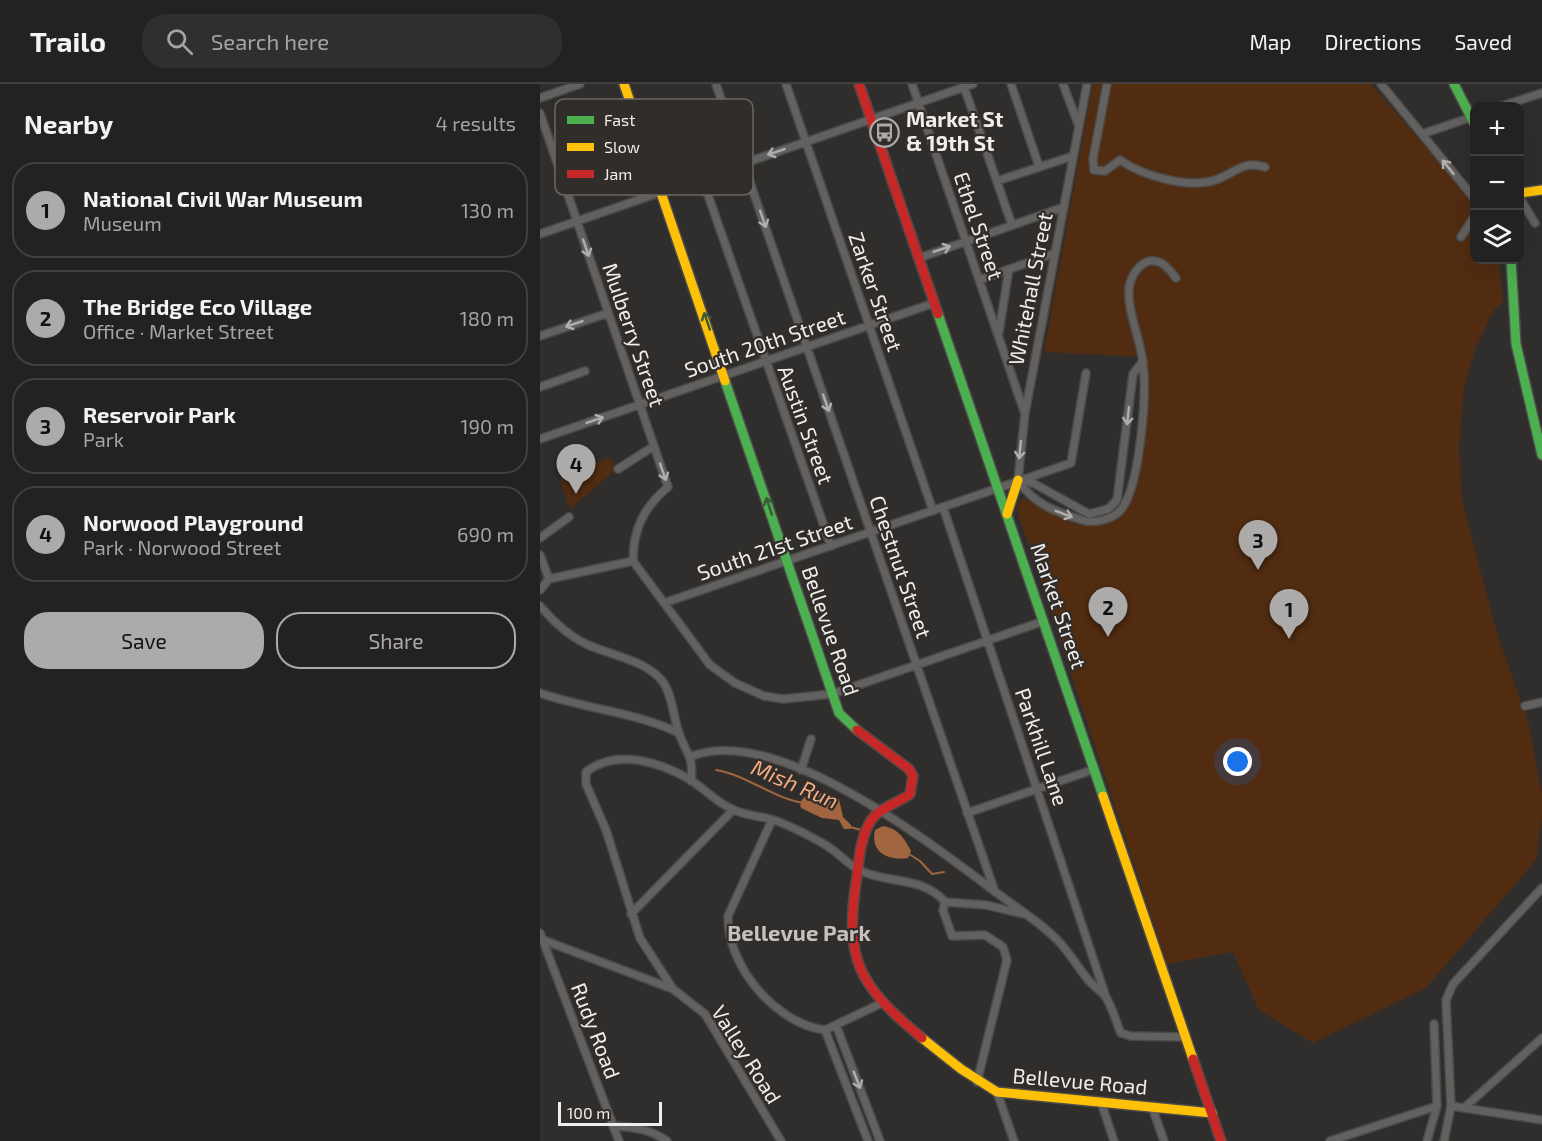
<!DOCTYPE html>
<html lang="en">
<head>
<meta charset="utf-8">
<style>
  :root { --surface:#242221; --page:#302f2e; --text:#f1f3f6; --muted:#a3a4a5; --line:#413f3f; --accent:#adaba9 }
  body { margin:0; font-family:"Exo 2",sans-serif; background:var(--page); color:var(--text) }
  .controls { position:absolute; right:18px; top:18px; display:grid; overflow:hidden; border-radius:12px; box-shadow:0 6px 24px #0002 }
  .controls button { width:54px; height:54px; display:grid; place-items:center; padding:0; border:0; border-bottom:2px solid var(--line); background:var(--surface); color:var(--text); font:30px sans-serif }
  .scale { position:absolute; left:18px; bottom:15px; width:104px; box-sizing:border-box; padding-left:6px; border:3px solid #f0eeec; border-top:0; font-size:16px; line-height:21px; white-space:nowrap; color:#f0eeec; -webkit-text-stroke:4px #312d2b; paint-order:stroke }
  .you { position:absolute; left:698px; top:678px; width:21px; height:21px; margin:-15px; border:4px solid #fff; border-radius:50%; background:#1a73e8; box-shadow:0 0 0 9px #1a73e833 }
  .badge { display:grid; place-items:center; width:39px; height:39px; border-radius:50%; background:var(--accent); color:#111; font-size:20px; font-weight:700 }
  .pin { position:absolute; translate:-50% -50px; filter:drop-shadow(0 2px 3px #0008) }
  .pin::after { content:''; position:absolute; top:32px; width:21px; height:18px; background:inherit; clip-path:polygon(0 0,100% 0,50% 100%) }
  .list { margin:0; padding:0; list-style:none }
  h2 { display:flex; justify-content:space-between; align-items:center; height:78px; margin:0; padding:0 24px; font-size:26px }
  h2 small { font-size:20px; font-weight:400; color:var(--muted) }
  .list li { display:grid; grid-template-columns:39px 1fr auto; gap:18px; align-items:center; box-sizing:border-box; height:96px; margin:0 12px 12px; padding:0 12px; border:2px solid var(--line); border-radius:24px }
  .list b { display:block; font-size:22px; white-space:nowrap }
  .list p { margin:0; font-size:20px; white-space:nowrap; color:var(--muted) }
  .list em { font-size:20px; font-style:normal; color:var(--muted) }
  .actions { display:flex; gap:12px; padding:18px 24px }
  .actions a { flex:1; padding:14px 0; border:2px solid var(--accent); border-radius:24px; text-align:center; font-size:21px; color:var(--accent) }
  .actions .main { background:var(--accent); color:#111 }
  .icon { flex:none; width:33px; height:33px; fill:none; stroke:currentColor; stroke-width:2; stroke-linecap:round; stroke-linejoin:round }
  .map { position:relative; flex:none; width:1002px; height:1057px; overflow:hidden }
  header { display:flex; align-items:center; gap:36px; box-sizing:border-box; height:84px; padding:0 30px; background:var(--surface); border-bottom:2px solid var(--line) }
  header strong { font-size:28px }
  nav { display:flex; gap:33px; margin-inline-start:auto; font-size:21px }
  .search { width:420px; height:54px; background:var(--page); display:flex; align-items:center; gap:15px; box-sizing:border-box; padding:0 21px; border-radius:24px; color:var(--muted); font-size:22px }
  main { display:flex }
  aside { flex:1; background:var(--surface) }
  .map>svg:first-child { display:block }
  .green { fill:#512c11 }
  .water { fill:#a1663f }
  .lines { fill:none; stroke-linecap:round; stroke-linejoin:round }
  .stream { stroke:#a1663f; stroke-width:2 }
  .street-casing { stroke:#4b4a48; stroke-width:10 }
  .fast-casing { stroke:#4b4a48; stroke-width:12 }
  .slow-casing { stroke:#4b4a48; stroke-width:12 }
  .jam-casing { stroke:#4b4a48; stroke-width:12 }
  .street { stroke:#636160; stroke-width:7 }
  .fast { stroke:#4caf50; stroke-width:9 }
  .slow { stroke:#ffc107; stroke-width:9 }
  .jam { stroke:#c62828; stroke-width:9 }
  .oneway { stroke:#b1afad }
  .oneway2 { stroke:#3a5a38 }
  .labels { text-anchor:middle; stroke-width:4.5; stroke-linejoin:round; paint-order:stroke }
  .poi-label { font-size:21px; font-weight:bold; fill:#f0eeec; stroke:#312d2b; text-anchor:start }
  .street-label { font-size:21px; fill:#f0eeec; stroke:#312d2b }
  .water-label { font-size:22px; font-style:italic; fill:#f5ac7f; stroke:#312d2b }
  .neighbourhood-label { font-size:22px; font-weight:bold; fill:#c6c1bd; stroke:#312d2b }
  .key { fill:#312d2b; stroke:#6a6765; stroke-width:1.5 }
  .key-label { font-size:16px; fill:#f0eeec }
</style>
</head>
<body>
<header>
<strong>Trailo</strong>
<div class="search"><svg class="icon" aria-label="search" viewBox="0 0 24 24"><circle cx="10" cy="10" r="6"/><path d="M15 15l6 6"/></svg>Search here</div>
<nav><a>Map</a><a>Directions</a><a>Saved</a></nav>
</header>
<main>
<aside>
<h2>Nearby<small>4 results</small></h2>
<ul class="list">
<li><span class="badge">1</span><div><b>National Civil War Museum</b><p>Museum</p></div><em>130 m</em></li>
<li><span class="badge">2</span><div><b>The Bridge Eco Village</b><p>Office · Market Street</p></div><em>180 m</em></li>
<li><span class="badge">3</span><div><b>Reservoir Park</b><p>Park</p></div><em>190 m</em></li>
<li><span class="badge">4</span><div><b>Norwood Playground</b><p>Park · Norwood Street</p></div><em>690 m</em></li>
</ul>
<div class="actions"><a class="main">Save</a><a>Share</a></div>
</aside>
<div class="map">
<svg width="1002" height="1057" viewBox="0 0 1002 1057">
  <rect width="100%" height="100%" fill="#302e2c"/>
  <!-- green -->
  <path class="green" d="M553 0H831L934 119V176H959L963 218 954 226 935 265 924 304 919 363 922 416 957 550 989 640 1002 710V732L996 776 886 904 773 959 719 926 693 868 627 880 476 423 483 414 538 441 567 439 586 426 597 401 608 314 601 273 504 268Z
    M70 373 75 386 30 425 20 395Z"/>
  <!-- water -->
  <path class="water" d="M278 708 299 715 303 733 311 741 310 745H304L299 736 282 734 261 724C258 714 269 710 278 708Z
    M343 742C359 745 364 754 371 767L368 774C347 777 330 768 335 746Z"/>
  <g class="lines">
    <!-- stream -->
    <path class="stream" d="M176 686C207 691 232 714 264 719
      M310 743 321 746
      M369 770 380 777 392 790 404 788"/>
    <defs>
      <path id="street" d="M176 0 455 808
        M246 0 393 427
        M372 0 484 327
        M423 0 472 141
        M471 0 499 82
        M523 0 538 40
        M567 0 553 75 554 86 565 87 580 76C603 92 650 106 678 95 696 88 705 76 725 83
        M841 0 934 114
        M0 14 40 0
        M962 22 1002 9
        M0 29 128 403C104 423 93 445 93 477
        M882 50 932 33
        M162 94 291 462
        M457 97 533 72
        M980 114 995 139
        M0 150 433 0
        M921 153 934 133
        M379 174 524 123
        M439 196 515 169
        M459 248 469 185
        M0 252 68 229
        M0 303 45 287
        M0 355 394 219
        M78 385 114 362
        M478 396C493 420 516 428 542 436 555 440 576 435 583 423 600 397 607 311 603 280 601 255 587 229 589 204 591 190 603 172 619 178 626 180 632 189 636 194
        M478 396 485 329 547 0
        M481 397 493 399 549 430 568 425 577 416 593 290 603 277
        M403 423 566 913
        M0 454 29 433
        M0 471 9 495
        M93 477 170 581 195 599 224 612 243 615 292 610 504 537
        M0 506 9 495 93 477
        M124 519 531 379 546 289
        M0 522C12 536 29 552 46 560 69 571 107 576 123 598 132 611 133 630 138 646 145 670 154 669 151 697
        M0 609C45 625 96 628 139 649
        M985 622 1002 618
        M152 672C238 640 390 759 457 809 478 825 503 840 521 860 532 872 540 887 551 899 556 904 564 909 567 915 573 926 576 938 581 949L591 952 645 953
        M261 686 271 655
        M427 729 555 685
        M232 736 188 832C187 882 236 940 285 946L342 919
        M405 818 403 826 412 852 445 851 463 863 467 876 437 998
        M91 830 193 726
        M0 849 79 1057
        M3 856 133 905 165 930 241 1057
        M133 905 100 854 66 746 46 700V688C76 664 119 678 149 695 164 704 178 720 194 726 205 731 218 732 230 735 248 740 268 751 284 760 297 767 308 781 321 787 349 800 383 792 405 818L446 821 484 830
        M296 941 340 1057
        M285 946 328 1057
        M457 1008 474 1057
        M561 1018 574 1057
        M911 1022 1002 1036
        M612 1023 624 1057
        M924 1024 1002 954
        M73 1042C93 1043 110 1045 127 1057
        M790 1057 897 1022
        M887 1057 897 1022 894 940
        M904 1057 911 1022 906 916 913 900 1002 804"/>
      <path id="fast" d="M914 0 934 39
        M971 176 976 260 1002 371
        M398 230 563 712
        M185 297 299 629 317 646"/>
      <path id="slow" d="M84 0 185 297
        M980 109 1002 106
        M467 430 478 396
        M563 712 653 975
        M382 954 421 985 457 1008 672 1029"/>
      <path id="jam" d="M319 0 398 230
        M317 646 369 685 373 692 370 710C358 719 341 723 332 735 321 751 319 773 317 792 304 875 317 900 382 954
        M653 975 681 1057"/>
    </defs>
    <!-- street casing -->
    <use href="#street" class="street-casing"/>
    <!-- fast casing -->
    <use href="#fast" class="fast-casing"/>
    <!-- slow casing -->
    <use href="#slow" class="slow-casing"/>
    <!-- jam casing -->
    <use href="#jam" class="jam-casing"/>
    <!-- street -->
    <use href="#street" class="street"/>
    <!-- fast -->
    <use href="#fast" class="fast"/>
    <!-- slow -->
    <use href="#slow" class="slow"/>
    <!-- jam -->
    <use href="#jam" class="jam"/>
  </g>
  <!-- one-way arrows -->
  <defs><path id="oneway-shaft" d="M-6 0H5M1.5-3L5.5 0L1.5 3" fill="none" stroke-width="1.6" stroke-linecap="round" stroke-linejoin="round" transform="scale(1.5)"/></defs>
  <g class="oneway">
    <use href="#oneway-shaft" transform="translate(236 68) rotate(161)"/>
    <use href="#oneway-shaft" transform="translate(908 83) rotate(-129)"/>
    <use href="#oneway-shaft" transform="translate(223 135) rotate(71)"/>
    <use href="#oneway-shaft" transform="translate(46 164) rotate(71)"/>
    <use href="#oneway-shaft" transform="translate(402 165) rotate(-19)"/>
    <use href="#oneway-shaft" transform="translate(34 240) rotate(161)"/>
    <use href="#oneway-shaft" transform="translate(286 319) rotate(71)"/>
    <use href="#oneway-shaft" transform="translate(588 332) rotate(96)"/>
    <use href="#oneway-shaft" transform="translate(55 336) rotate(-19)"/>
    <use href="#oneway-shaft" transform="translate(480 366) rotate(96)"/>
    <use href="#oneway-shaft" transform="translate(123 388) rotate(71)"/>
    <use href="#oneway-shaft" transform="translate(524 430) rotate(21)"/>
    <use href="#oneway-shaft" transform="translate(317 996) rotate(69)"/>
  </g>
  <g class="oneway2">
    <use href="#oneway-shaft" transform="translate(167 237) rotate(-109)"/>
    <use href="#oneway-shaft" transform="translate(229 422) rotate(-108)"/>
  </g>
  <!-- icons -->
  <defs>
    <symbol id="bus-ring" viewBox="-11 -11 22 22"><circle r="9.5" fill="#312d2b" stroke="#adaba9" stroke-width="1.5"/><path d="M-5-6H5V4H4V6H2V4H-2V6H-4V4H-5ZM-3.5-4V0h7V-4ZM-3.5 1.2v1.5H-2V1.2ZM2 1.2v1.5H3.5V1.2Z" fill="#adaba9"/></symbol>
  </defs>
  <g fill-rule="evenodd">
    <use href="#bus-ring" x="328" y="32" width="33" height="33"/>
  </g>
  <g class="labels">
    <!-- poi labels -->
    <g class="poi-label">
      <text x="366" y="43">Market St<tspan x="366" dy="24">&amp; 19th St</tspan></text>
    </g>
    <!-- street labels -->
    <g class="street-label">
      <text transform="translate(438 142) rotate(71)" y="7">Ethel Street</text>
      <text transform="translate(491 205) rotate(-79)" y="7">Whitehall Street</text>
      <text transform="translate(335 208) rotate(71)" y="7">Zarker Street</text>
      <text transform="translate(93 251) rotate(71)" y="7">Mulberry Street</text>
      <text transform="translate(225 260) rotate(-19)" y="7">South 20th Street</text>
      <text transform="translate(265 341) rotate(70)" y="7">Austin Street</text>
      <text transform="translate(235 464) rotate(-19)" y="7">South 21st Street</text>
      <text transform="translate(360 483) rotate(71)" y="7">Chestnut Street</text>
      <text transform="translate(518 522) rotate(71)" y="7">Market Street</text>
      <text transform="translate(290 547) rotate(71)" y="7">Bellevue Road</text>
      <text transform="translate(501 663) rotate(71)" y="7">Parkhill Lane</text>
      <text transform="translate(55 947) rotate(69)" y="7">Rudy Road</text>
      <text transform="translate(206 971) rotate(58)" y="7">Valley Road</text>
      <text transform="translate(540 998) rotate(5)" y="7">Bellevue Road</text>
    </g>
    <!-- water labels -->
    <g class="water-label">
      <text transform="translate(255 700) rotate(23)" y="8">Mish Run</text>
    </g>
    <!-- neighbourhood labels -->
    <g class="neighbourhood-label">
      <text x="259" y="857">Bellevue Park</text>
    </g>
  </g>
  <!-- legend -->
  <rect x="15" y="15" width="198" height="96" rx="9" class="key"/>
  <rect x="27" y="32" width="27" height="8" fill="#4caf50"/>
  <rect x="27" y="59" width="27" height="8" fill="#ffc107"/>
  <rect x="27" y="86" width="27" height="8" fill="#c62828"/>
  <g class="key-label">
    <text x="64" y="42">Fast</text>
    <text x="64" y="69">Slow</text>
    <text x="64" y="96">Jam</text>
  </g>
</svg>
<div class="controls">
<button>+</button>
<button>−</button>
<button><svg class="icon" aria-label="layers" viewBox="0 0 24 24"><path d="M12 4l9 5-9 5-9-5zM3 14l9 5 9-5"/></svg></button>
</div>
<div class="scale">100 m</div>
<div class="you"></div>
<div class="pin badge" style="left:749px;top:555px">1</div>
<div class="pin badge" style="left:568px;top:553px">2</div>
<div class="pin badge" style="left:718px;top:486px">3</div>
<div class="pin badge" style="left:36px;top:410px">4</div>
</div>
</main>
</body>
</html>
